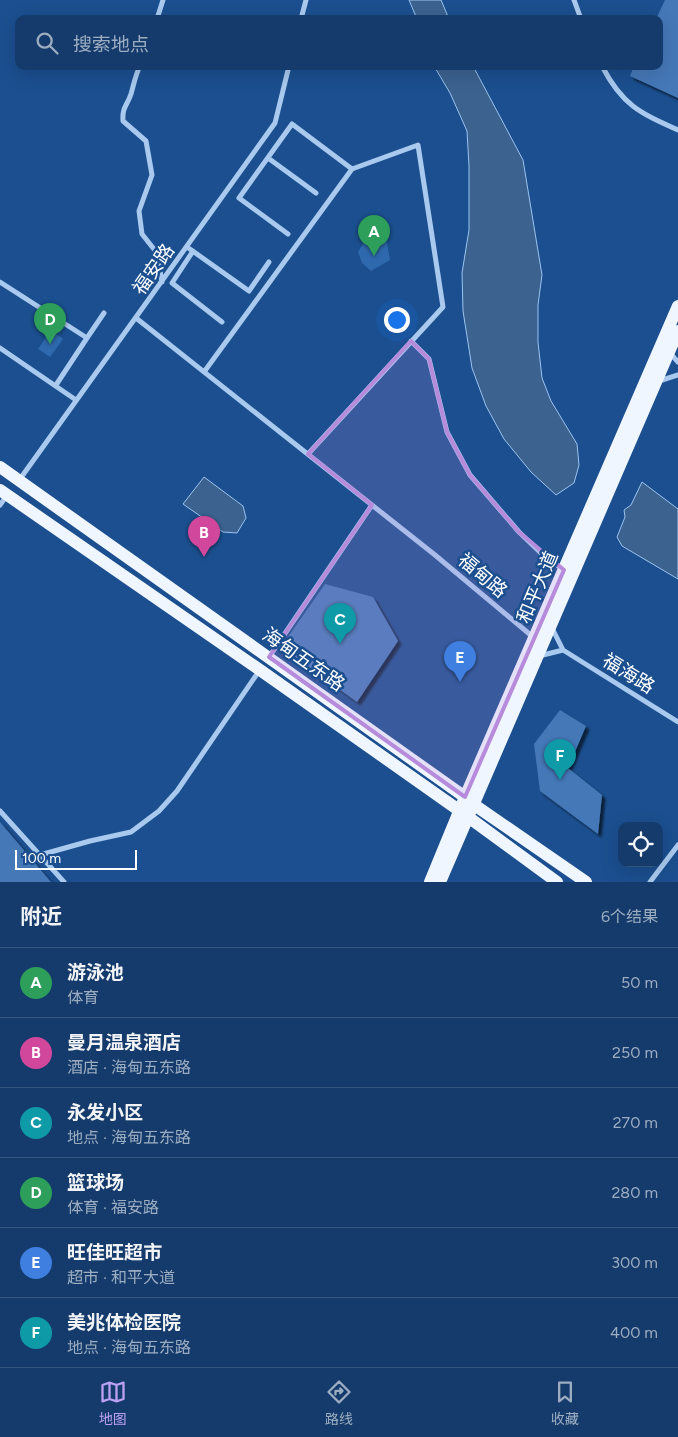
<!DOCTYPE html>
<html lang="zh">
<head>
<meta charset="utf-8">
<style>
  :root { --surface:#143b6b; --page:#1d4271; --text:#f1f3f6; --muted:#9dadc1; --line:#33557e; --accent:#bca0f2 }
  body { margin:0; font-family:Figtree,"Noto Sans SC",sans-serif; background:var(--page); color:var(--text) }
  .controls { position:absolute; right:15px; bottom:15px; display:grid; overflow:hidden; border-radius:10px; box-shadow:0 5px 20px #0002 }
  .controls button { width:45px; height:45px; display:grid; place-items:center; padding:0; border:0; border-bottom:1px solid var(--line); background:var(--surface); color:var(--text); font:25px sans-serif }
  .scale { position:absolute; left:15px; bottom:12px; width:122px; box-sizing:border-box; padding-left:5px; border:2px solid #fff; border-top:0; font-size:14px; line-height:18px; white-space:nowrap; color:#fff; -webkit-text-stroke:4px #1b4f8f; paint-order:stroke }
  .you { position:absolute; left:396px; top:319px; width:18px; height:18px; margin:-12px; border:4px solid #fff; border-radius:50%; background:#1a73e8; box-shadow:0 0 0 8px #1a73e833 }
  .badge { display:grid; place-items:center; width:32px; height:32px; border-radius:50%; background:var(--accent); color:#fff; font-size:16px; font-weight:700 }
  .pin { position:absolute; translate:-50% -41px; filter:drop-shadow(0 1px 2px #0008) }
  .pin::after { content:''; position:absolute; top:26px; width:18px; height:15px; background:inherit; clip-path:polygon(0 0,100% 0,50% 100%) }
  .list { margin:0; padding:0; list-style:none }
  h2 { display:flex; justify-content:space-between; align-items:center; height:65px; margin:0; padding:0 20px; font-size:21px }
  h2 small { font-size:16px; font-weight:400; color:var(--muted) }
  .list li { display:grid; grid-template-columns:32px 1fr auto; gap:15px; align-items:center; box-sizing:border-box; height:70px; padding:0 20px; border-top:1px solid var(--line) }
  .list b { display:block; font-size:19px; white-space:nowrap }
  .list p { margin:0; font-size:16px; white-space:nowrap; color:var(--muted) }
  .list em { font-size:16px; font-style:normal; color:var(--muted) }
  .icon { flex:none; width:28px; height:28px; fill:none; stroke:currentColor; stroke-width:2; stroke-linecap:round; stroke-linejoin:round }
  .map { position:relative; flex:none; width:678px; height:882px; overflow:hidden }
  .search { position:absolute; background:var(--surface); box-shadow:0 5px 20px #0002; left:15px; right:15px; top:15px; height:55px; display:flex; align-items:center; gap:12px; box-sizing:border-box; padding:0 18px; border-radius:10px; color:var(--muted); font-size:19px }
  .sheet { height:485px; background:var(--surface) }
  nav { display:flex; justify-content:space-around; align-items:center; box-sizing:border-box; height:70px; border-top:1px solid var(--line); background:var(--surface); font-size:14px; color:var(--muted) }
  nav a { display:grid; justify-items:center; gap:2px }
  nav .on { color:var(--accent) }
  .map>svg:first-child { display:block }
  .green { fill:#2e69ad }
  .water { fill:#3c6290; stroke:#9cc4f0 }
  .building { fill:#4478b7; filter:url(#shadow) }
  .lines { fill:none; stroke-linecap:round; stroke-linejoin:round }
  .street { stroke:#a9c9ee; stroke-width:5 }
  .primary { stroke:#f0f6ff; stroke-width:12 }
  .marked { fill:#b68bdc; fill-opacity:0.2; stroke:#b68bdc; stroke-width:4; stroke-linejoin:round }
  .labels { text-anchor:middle; stroke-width:5; stroke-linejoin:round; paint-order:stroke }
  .street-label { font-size:19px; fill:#fff; stroke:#1b4f8f }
</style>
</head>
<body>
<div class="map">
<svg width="678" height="882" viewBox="0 0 678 882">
  <defs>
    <filter id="shadow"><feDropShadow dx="3.5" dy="3.5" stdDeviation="1" flood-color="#0009"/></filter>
  </defs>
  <rect width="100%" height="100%" fill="#1b4f8f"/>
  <!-- green -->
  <path class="green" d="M386 237 390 260 371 271 362 263 358 252 364 242Z
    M51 330 63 339 50 357 38 349Z"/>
  <!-- water -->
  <path class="water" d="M409 0H441L449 19H417Z
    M434 66H473L523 160 542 275 538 305V342L542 378 551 401 577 444 579 465 574 483 556 495 531 472 504 439 486 406 472 368 463 311 462 273 469 230V166L467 131 450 93Z
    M204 477 243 506 246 518 237 533 223 532 183 504Z
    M642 482 678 509V579L622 546 617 537 625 517 624 510 631 505Z"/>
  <!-- building -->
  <path class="building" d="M665 0H678V98L630 76 634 66H659V19H656Z
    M325 584 373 597 398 641 357 702 281 647Z
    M560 710 586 726 568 768 602 795 598 834 540 791 534 744Z
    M0 822 51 882H0Z"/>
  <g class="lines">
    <!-- street -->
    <path class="street" d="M574 0 581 19
      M157 19 163 0
      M301 19 306 0
      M140 66C135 76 134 84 131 94 127 106 122 107 123 121L146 141 152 175 139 211 142 234 157 253 162 282
      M602 66C622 105 640 113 678 130
      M268 158 316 193
      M288 234 239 198 292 124 352 169
      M187 247 249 291 269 262
      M193 251 172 283 222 322
      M0 282 87 338 56 385
      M136 318 435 555 533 637
      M87 338 104 313
      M411 341 429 359 447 432 470 475 519 532 544 556 564 570
      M0 348 76 400
      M670 353 678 362
      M204 372 352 169 418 145 443 307 308 454
      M659 381 678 375
      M20 479 275 123 289 66
      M0 505 7 495
      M552 628 563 650
      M563 650 678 722
      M539 656 563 650
      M269 657 372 505
      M0 811 64 882
      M40 855 90 841 131 832 159 811 177 791 259 671
      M650 882 678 845"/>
    <!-- primary -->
    <path class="primary" d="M0 467 465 797 473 804 586 882
      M0 490 260 670 460 811 557 882
      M430 882 465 797 678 306
      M440 882 678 331"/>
  </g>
  <!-- marked area -->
  <path class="marked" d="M411 341 429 359 447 432 470 475 519 532 564 570 465 797 269 657 372 505 308 454Z"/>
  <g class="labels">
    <!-- street labels -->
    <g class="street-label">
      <text transform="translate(153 269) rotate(-55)" y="7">福安路</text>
      <text transform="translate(483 575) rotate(40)" y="7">福甸路</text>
      <text transform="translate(537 587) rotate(-67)" y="7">和平大道</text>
      <text transform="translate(304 659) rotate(35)" y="7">海甸五东路</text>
      <text transform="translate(629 673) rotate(32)" y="7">福海路</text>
    </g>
  </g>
</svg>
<div class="controls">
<button><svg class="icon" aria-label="locate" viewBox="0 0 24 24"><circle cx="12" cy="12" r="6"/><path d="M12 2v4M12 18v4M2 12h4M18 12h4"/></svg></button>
</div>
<div class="scale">100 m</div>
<div class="you"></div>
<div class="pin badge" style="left:374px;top:256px;background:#2e9e5b">A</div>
<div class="pin badge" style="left:204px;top:557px;background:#d1479c">B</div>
<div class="pin badge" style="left:340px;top:644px;background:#0f9aa8">C</div>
<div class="pin badge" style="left:50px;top:344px;background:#2e9e5b">D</div>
<div class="pin badge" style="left:460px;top:682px;background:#3f7fe0">E</div>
<div class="pin badge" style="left:560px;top:780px;background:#0f9aa8">F</div>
<div class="search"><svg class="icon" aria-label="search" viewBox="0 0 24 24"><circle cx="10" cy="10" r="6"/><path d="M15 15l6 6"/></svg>搜索地点</div>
</div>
<section class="sheet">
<h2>附近<small>6个结果</small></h2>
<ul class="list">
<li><span class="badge" style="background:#2e9e5b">A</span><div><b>游泳池</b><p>体育</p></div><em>50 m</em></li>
<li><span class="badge" style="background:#d1479c">B</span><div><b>曼月温泉酒店</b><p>酒店 · 海甸五东路</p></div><em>250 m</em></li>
<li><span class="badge" style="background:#0f9aa8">C</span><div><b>永发小区</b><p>地点 · 海甸五东路</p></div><em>270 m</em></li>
<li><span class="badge" style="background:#2e9e5b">D</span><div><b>篮球场</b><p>体育 · 福安路</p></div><em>280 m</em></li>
<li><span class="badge" style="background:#3f7fe0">E</span><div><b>旺佳旺超市</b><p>超市 · 和平大道</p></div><em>300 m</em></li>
<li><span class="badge" style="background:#0f9aa8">F</span><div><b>美兆体检医院</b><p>地点 · 海甸五东路</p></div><em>400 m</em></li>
</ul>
</section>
<nav>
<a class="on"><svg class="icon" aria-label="map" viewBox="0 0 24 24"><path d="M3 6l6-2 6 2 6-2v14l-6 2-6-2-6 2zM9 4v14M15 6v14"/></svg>地图</a>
<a><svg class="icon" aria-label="directions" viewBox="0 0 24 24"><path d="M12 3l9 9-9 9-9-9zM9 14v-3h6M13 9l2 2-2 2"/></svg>路线</a>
<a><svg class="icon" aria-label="saved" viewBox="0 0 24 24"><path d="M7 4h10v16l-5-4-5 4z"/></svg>收藏</a>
</nav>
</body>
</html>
